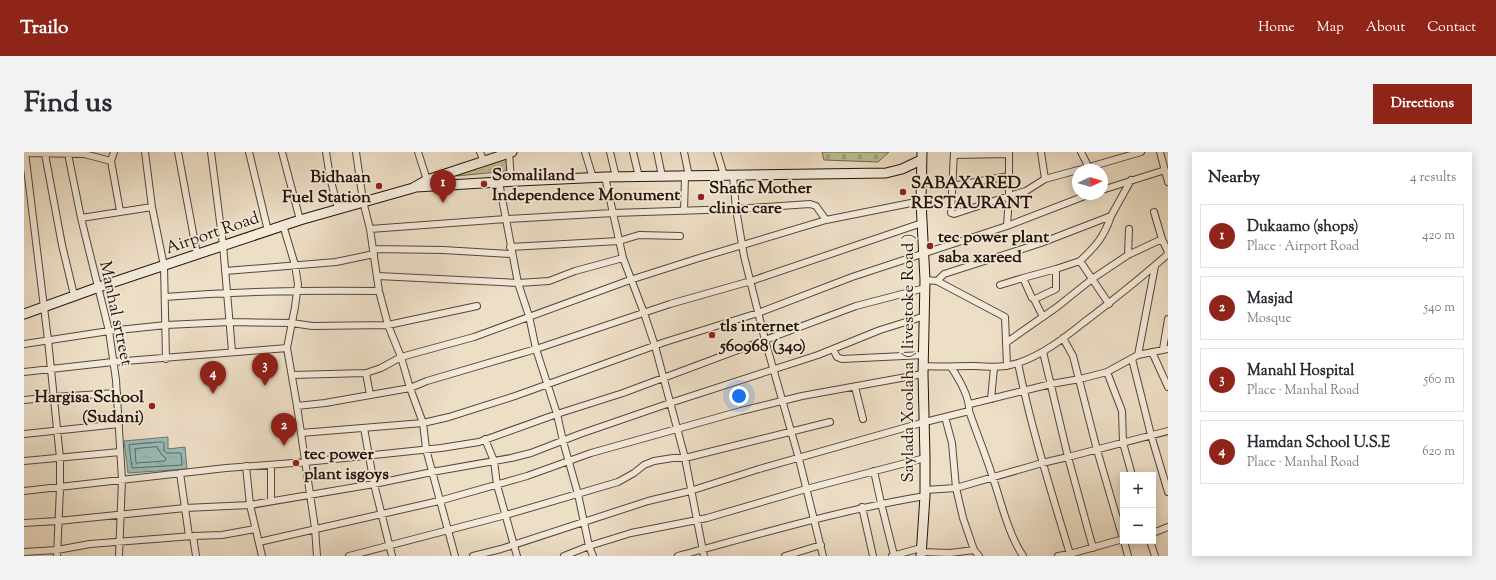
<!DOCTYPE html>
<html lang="en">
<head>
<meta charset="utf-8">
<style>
  :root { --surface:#fff; --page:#f2f2f3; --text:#2b2b33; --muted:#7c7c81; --line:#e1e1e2; --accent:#8f2418 }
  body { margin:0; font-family:"Sorts Mill Goudy",serif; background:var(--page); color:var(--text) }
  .controls { position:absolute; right:12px; bottom:12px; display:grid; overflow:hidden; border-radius:0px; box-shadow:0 2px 10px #0003 }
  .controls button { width:36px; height:36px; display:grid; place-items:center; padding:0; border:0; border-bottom:1px solid var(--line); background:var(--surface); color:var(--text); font:20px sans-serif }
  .compass { position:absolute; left:1048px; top:12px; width:36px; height:36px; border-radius:50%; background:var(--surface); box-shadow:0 2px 10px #0003; rotate:86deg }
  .you { position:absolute; left:715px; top:244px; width:14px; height:14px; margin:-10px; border:3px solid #fff; border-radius:50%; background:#1a73e8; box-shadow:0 0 0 6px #1a73e833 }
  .badge { display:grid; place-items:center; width:26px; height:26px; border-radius:50%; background:var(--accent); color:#fff; font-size:13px; font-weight:700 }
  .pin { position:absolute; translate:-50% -33px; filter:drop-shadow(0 1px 2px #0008) }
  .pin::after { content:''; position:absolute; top:21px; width:14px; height:12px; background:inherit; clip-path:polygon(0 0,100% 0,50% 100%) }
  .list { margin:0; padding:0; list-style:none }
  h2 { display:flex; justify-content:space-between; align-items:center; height:52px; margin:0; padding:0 16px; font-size:17px }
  h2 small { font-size:13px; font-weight:400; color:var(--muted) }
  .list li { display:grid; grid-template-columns:26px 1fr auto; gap:12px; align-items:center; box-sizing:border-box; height:64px; margin:0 8px 8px; padding:0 8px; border:1px solid var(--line); border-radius:0px }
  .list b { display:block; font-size:15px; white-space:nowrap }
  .list p { margin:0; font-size:13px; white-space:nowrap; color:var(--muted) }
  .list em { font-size:13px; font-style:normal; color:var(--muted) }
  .map { position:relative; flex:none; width:1144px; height:404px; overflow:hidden; border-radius:0px }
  header { display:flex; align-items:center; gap:24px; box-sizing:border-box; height:56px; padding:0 20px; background:var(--accent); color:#fff }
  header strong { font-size:19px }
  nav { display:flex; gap:22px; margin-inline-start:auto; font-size:14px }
  .intro { display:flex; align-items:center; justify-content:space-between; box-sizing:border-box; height:96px; padding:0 24px }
  h1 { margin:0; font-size:28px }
  .button { padding:10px 18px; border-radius:0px; background:var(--accent); color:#fff; font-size:14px; font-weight:700 }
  main { display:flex; gap:24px; padding:0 24px }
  aside { flex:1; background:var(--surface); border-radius:0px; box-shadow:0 2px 10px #0003 }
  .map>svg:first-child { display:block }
  .grass { fill:url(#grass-dots); stroke:#706a4e }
  .cemetery { fill:url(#cemetery-stones); stroke:#706a4e }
  .water { fill:url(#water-ripples); stroke:#6a7972 }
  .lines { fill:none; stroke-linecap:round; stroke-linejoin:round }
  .shore { stroke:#5e6861; stroke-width:1 }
  .street-casing { stroke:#564739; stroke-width:8 }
  .secondary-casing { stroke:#24150a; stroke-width:11 }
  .street { stroke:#f3eada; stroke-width:6 }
  .secondary { stroke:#f3eada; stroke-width:9 }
  .poi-dot { fill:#8f2418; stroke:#f3eada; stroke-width:1.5 }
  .labels { text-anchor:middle; stroke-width:3.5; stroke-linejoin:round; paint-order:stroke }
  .poi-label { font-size:17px; font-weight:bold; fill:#24150a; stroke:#f3eada; text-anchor:start }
  .street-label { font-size:17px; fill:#24150a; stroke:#f3eada }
</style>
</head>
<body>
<header>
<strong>Trailo</strong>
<nav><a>Home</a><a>Map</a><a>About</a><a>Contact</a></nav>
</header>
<div class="intro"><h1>Find us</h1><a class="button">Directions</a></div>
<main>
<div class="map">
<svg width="1144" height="404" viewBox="0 0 1144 404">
  <defs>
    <pattern id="grass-dots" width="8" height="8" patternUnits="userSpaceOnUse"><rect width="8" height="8" fill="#bcc093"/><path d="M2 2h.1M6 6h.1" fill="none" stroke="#a1a47d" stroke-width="1.8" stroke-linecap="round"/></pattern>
    <pattern id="cemetery-stones" width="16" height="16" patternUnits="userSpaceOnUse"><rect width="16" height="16" fill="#bcc093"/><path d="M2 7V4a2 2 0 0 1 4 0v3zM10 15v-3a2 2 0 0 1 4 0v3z" fill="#a1a47d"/></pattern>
    <pattern id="water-ripples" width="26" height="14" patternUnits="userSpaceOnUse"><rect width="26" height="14" fill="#99bcb8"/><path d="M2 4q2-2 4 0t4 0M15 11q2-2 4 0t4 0" fill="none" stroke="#84a19d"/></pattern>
  </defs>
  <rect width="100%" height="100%" fill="#eddec6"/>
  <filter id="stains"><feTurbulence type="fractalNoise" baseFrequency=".005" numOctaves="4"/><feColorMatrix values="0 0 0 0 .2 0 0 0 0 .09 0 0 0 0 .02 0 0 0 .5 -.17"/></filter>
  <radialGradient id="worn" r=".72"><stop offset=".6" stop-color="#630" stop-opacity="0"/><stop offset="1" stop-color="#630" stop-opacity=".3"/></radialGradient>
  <!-- grass -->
  <path class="grass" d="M482 5 483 19 433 24 432 21Z"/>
  <!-- cemetery -->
  <path class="cemetery" d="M798 0H865L854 10 800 8Z"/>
  <!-- water -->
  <path class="water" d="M144 285V297L161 295 163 317 104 321 100 289Z"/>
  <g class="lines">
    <!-- shore -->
    <path class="shore" d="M138 290 140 291V298L142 301H157L158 313 108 316 105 293Z
      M133 295 137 302 142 306 141 309 112 311 111 297Z"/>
    <defs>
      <path id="street" d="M1 0 24 188 36 306V336L33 404
        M121 0 128 55 140 114 142 207
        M154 0 173 102
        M187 0 199 93 208 199
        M225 0 244 79
        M258 0 276 68
        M302 0 306 25 314 57
        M332 0 339 49 346 77 355 139 364 173 377 205 386 236 399 271 402 297 431 404
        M394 0 403 28
        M456 0 460 10
        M485 0 487 29
        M561 0 569 26
        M586 0 592 25
        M609 0 615 25
        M633 0 638 24
        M660 0 665 24
        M693 0 700 23
        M930 0 927 61 930 62 985 44 1002 39 1021 27
        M1017 0 1021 27 1054 18
        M1057 0 1066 18
        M1136 0 1144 30
        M1 1 60 2 87 9 96 59
        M21 2 38 93 50 143
        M44 2 57 66 85 179 92 228 98 328 95 404
        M930 3 985 2
        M87 9 90 0
        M1055 18 1117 0
        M709 24 712 57 720 104 741 188 775 307 799 404
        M581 25 599 106 620 161 631 194 661 306 680 404
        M475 30 494 131 505 164 512 197 533 262 539 289 554 342 565 394 569 404
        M928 34 985 24
        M1078 38 1141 18
        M660 59 661 24
        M1130 60 1138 87 1144 100
        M57 66 128 55
        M259 73 271 113 274 132 271 155 263 196 273 254 301 251 386 236 403 229 512 197 646 152 727 129 898 71
        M983 74 985 44V0
        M346 77 482 67 589 61 712 57 786 52 792 54 802 68
        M486 95 595 89 615 83 656 84
        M349 97 419 98 488 102
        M1104 103 1105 77
        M1056 109C1072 94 1080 85 1087 64
        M201 119 312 110 350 102
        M354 124 494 131 525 129 551 119 599 106
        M999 126 1032 117
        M901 128 913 129 981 165 983 214
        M913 129 920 122 1017 91 1087 64 1107 28
        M976 133 999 126 1008 146 1011 147 1032 137V117L1056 109 1085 152
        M141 145C213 139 283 138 355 139
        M1010 147 1019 165
        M1039 186 1049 204 1073 298 1099 387
        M983 190 1033 155 1068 127 1104 103 1138 87
        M0 192 85 179 142 173 206 170 268 171 288 174 364 173 453 154
        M809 197 813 205 818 207 900 203
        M1139 197 1144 167
        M1019 200 1044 305 1069 396
        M1128 200 1144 235
        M1114 203 1131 114
        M1108 207 1127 283 1144 340
        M994 211C1007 276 1027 339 1046 402
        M900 214C916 215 933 214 949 214 965 215 979 216 994 211 1018 203 1039 187 1059 171 1088 149 1117 126 1144 102
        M927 215C935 227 946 245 945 259 953 282 962 304 969 326 978 353 984 381 999 404
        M0 220 89 210 263 196
        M1083 220 1098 259 1099 291 1108 323
        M342 221 346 243
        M268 223 342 221 357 216 377 205 450 185 606 128 675 106 802 68 897 49
        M831 235 839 267
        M967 247 970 216
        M0 248 30 245 93 241
        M946 252 1027 232 1056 227 1083 220 1114 203 1144 197
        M273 254 291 376 293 404
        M921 265 928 291 932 336 939 366 950 398 955 404
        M340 276 350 332 368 404
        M277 281 399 271 425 265 491 244 641 190 734 161 828 125 983 74 1066 42
        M0 282 95 272
        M461 287 470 309 473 333 493 404
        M0 309 96 300
        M247 313V349
        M222 314 226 353 238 404
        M850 319 857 351 870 403
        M156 321 165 384
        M901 338 932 336 1018 311 1044 305 1144 279
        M0 339 202 316 282 310 417 296 455 290 533 262 599 241 832 154 901 136
        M838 355 849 404
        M0 371 34 369 161 356 226 353 350 332 408 320 487 306 507 301 556 282 646 251 794 203 856 178 901 164
        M1129 381 1144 375
        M169 384 172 404
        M1100 389 1104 404
        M1126 389 1131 404
        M235 390 415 349 503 324 567 301 717 259 778 244 899 222
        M0 400 33 398 66 392 169 384 198 383 231 377
        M897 400 926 401 950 398
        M325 404 482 363 594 330 610 321 620 313 630 309 649 306H661L806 270
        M449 404 477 397 624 349 666 339 735 317 901 270 945 259
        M540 404 565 394 607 381 683 366 782 337 901 306
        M654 404C736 382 817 358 901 344
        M761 404 797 393
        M868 404 897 396
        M1034 404 1046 402 1099 387"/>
      <path id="secondary" d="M392 35 475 30 581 25 862 21 878 17 897 8
        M0 162 75 135 276 68 389 36 403 28 488 0
        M897 404 901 344V306L899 222 901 128 897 49 898 0"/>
    </defs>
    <!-- street casing -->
    <use href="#street" class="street-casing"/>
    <!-- secondary casing -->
    <use href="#secondary" class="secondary-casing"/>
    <!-- street -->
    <use href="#street" class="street"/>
    <!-- secondary -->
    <use href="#secondary" class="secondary"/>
  </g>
  <!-- markers -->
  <g class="poi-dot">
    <circle cx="460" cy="32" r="4"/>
    <circle cx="355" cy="34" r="4"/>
    <circle cx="879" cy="40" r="4"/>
    <circle cx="677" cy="45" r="4"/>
    <circle cx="906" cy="94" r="4"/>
    <circle cx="688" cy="183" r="4"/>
    <circle cx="128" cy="254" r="4"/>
    <circle cx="272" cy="311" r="4"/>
  </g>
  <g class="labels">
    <!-- poi labels -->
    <g class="poi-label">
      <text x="468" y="28">Somaliland<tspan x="468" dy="20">Independence Monument</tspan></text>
      <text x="347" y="30" text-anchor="end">Bidhaan<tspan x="347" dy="20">Fuel Station</tspan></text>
      <text x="887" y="36">SABAXARED<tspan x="887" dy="20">RESTAURANT</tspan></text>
      <text x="685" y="41">Shafic Mother<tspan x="685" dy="20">clinic care</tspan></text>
      <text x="914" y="90">tec power plant<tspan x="914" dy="20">saba xareed</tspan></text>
      <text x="696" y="179">tls internet<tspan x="696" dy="20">560968 (340)</tspan></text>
      <text x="120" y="250" text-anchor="end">Hargisa School<tspan x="120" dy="20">(Sudani)</tspan></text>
      <text x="280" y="307">tec power<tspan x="280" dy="20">plant isgoys</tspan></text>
    </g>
    <!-- street labels -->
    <g class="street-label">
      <text transform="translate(188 80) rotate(-19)" y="6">Airport Road</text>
      <text transform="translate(93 161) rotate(78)" y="6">Manhal srtreet</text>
      <text transform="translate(883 206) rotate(-90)" y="6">Saylada Xoolaha ( livestoke Road )</text>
    </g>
  </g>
  <rect width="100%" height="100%" filter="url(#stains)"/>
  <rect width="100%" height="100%" fill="url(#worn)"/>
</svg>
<div class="controls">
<button>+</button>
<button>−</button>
</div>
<svg class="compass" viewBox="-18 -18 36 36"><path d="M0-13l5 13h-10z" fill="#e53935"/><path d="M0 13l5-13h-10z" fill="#7c7c81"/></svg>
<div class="you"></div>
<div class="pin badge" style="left:419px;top:51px">1</div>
<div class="pin badge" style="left:260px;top:294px">2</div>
<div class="pin badge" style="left:241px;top:234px">3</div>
<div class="pin badge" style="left:189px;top:242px">4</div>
</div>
<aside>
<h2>Nearby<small>4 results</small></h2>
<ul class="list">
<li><span class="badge">1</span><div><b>Dukaamo (shops)</b><p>Place · Airport Road</p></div><em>420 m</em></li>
<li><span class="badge">2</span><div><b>Masjad</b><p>Mosque</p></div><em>540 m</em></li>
<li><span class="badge">3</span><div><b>Manahl Hospital</b><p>Place · Manhal Road</p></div><em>560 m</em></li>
<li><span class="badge">4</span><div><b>Hamdan School U.S.E</b><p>Place · Manhal Road</p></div><em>620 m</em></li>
</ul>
</aside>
</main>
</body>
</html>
